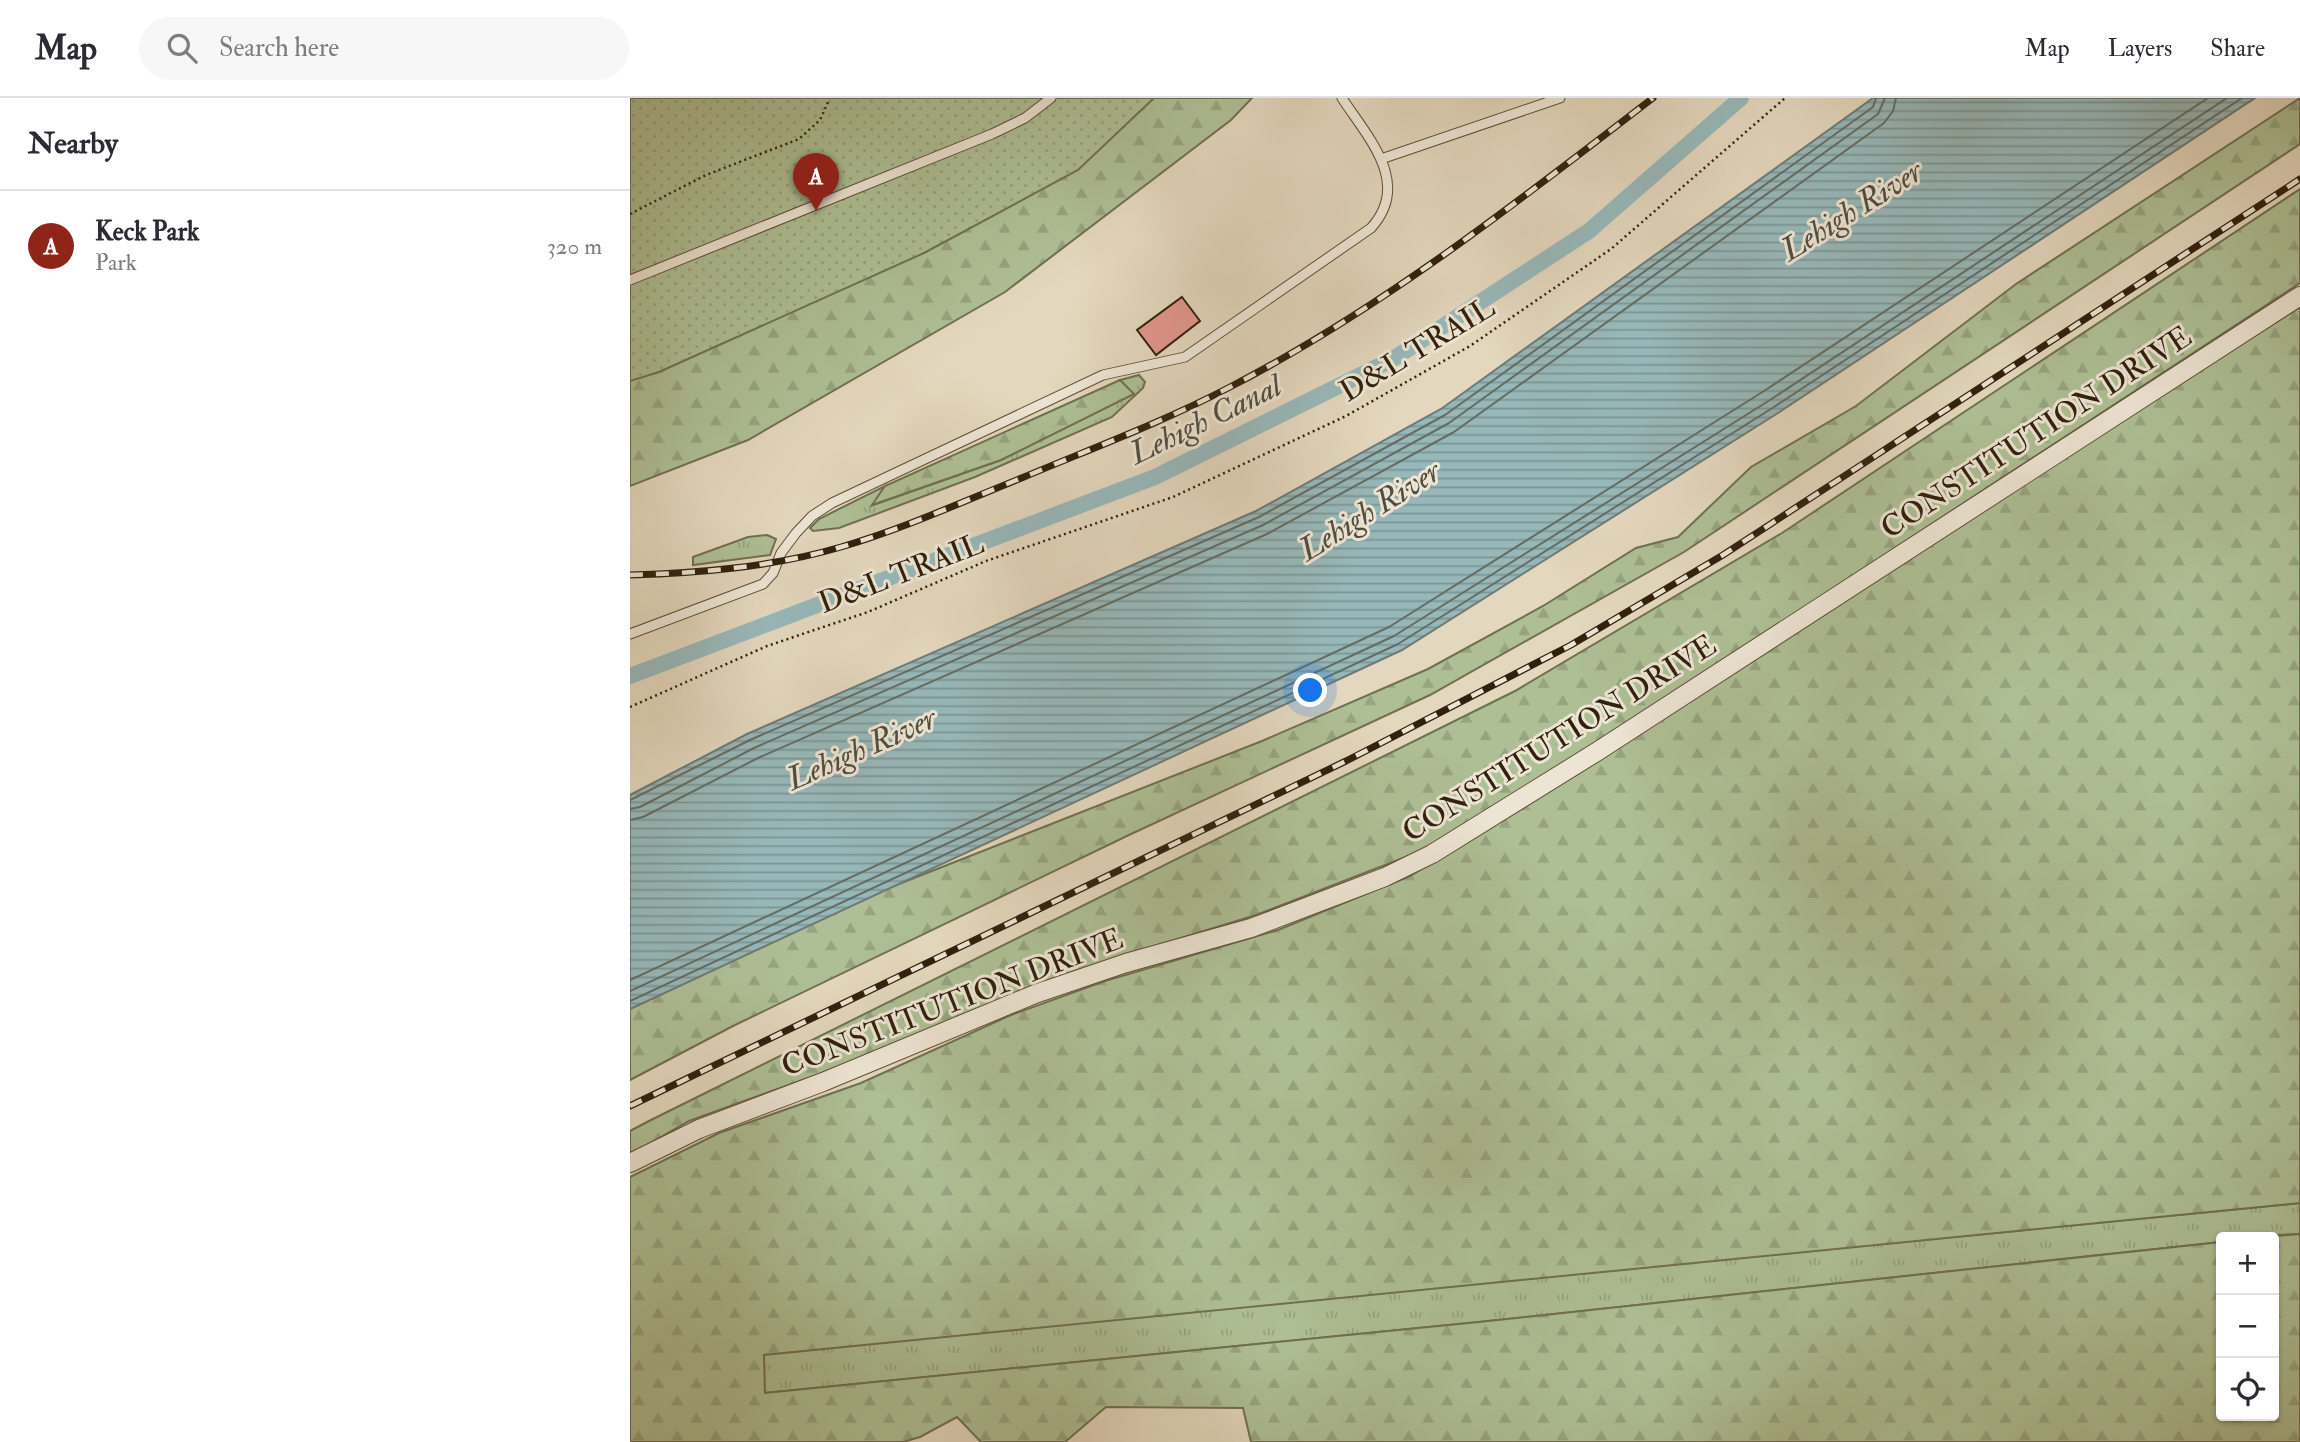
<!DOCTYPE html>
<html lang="en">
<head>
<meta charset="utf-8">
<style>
  :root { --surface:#fff; --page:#f7f7f7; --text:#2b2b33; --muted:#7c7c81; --line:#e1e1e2; --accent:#8f2418 }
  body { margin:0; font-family:"IM FELL Double Pica",serif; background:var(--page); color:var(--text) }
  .controls { position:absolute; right:21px; bottom:21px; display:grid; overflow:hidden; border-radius:7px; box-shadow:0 2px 5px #0004 }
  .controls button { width:63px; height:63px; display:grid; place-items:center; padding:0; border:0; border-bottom:2px solid var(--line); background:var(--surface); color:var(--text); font:35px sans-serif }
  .you { position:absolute; left:681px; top:593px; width:24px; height:24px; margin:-18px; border:5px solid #fff; border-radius:50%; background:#1a73e8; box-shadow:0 0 0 10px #1a73e833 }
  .badge { display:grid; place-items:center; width:46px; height:46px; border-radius:50%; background:var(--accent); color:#fff; font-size:23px; font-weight:700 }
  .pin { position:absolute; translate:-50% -58px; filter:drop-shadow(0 2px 4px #0008) }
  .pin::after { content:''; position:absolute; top:37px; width:24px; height:21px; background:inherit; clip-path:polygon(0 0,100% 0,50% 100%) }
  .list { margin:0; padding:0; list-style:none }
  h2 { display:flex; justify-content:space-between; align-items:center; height:91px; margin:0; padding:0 28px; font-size:30px }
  h2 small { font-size:23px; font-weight:400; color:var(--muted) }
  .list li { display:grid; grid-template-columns:46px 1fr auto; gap:21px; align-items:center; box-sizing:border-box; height:112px; padding:0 28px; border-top:2px solid var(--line) }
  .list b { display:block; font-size:26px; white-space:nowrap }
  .list p { margin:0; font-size:23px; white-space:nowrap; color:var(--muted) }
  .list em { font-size:23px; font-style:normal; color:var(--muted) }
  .icon { flex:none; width:38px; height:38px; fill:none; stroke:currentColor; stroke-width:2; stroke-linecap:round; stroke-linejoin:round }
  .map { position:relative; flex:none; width:1670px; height:1344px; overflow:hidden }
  header { display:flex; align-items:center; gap:42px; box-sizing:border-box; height:98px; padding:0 35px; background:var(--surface); border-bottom:2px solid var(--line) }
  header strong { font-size:33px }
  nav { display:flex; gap:38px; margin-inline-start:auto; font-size:24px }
  .search { width:490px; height:63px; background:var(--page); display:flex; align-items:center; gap:18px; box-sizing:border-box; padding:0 24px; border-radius:38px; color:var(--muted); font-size:26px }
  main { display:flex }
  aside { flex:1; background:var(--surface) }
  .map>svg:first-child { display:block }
  .grass { fill:url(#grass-tufts); stroke:#707051; stroke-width:2 }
  .forest { fill:url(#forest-firs); stroke:#707051; stroke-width:2 }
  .park { fill:url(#park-dots); stroke:#707051; stroke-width:2 }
  .water { fill:url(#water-rules); stroke:#6e7b74; stroke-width:2 }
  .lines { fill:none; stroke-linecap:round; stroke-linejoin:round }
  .shore { stroke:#646c63; stroke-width:2 }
  .canal { stroke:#97b8b9; stroke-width:16 }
  .building { fill:#e2968c; stroke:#31200d; stroke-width:2 }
  .lane-casing { stroke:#5e4e39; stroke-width:11 }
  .street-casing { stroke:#5e4e39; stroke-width:20 }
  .path { stroke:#31200d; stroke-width:2.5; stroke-dasharray:2 3.5; stroke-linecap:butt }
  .lane { stroke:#ede5d4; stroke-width:9 }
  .street { stroke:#ede5d4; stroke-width:18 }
  .rail-casing { stroke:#31200d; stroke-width:7 }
  .rail { stroke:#ede5d4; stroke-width:4.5; stroke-dasharray:13; stroke-linecap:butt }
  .labels { text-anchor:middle; stroke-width:6; stroke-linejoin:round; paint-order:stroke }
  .street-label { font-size:30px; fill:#31200d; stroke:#ede5d4 }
  .water-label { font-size:32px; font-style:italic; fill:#504e41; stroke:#ede5d4 }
</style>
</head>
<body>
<header>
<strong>Map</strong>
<div class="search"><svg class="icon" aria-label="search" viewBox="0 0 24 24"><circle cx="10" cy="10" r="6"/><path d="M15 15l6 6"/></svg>Search here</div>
<nav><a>Map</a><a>Layers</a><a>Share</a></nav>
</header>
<main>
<aside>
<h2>Nearby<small></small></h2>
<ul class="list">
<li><span class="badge">A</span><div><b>Keck Park</b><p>Park</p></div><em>320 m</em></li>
</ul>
</aside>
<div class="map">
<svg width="1670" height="1344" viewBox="0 0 1670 1344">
  <defs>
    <pattern id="grass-tufts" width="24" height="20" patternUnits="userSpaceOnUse" patternTransform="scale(1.75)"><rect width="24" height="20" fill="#aebf95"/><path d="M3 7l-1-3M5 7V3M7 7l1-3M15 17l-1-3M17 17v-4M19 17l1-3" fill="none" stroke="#96a47f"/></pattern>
    <pattern id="forest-firs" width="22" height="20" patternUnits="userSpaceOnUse" patternTransform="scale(1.75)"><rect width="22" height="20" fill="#aebf95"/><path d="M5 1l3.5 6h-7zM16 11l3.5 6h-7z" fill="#96a47f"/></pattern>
    <pattern id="park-dots" width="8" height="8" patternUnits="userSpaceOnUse" patternTransform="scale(1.75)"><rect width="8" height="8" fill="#aebf95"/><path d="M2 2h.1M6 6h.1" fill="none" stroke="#96a47f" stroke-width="1.8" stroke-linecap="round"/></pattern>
    <pattern id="water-rules" width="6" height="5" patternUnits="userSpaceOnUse" patternTransform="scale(1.75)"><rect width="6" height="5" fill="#97b8b9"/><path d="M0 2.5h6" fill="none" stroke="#7c9595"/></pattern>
  </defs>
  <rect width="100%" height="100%" fill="#e3d7bd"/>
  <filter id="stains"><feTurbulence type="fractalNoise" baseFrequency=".00286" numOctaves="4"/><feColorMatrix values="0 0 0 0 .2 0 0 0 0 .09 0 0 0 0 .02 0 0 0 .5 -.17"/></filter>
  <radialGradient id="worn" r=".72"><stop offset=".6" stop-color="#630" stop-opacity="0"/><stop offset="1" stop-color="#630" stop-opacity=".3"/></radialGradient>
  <!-- grass -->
  <path class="grass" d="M509 277 515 284 513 290 482 319 345 379 209 430 183 433 180 430 189 421 255 388 243 407 371 362 503 296 490 282Z
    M137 437 146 441 140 457 63 467V459L118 439Z
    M1670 1105V1136L1591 1139V1144L849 1224 134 1295V1256Z"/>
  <!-- forest -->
  <path class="forest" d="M445 0H622L601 22 375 194 118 342 0 388V209Z
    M1670 0V46L1054 454 800 597 499 737 103 928 0 982V911L246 795 632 643 798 571 913 508 1006 450 1048 439 1121 369 1226 308 1386 186Z
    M1670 91V185L1019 611 799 750 626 817 502 855 211 968 59 1023 0 1057V1033L19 1023 885 593 1152 435Z
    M1670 209V1105L134 1257 135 1295 849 1224 1591 1144V1318H1644V1139H1636L1670 1136V1344H621L613 1310 476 1309 435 1344H351L327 1319 290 1339 273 1344H0V1079L89 1035 231 985 381 917 475 883 648 832 780 778 960 668 1476 331Z
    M490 282 504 296 371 362 242 407 255 388Z"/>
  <!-- park -->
  <path class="park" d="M0 0H524L448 72 294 155 29 274 0 283Z"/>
  <!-- water -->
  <path class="water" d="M1243 0H1625L1148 315 772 552 0 911V697L117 636 626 413 811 311Z"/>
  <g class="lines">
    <!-- shore -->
    <path class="shore" d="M0 702 120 642 629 419 815 317 1243 9 1246 0
      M0 711 10 709 124 650 633 427 819 325 1248 16 1255 0
      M0 722 13 719 128 660 637 436 824 334 1254 25 1263 13 1266 0
      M0 882 759 529 1134 293 1578 0
      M0 893 764 538 1140 302 1597 0
      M0 903 768 546 1144 309 1612 0"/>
    <!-- canal -->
    <path class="canal" d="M0 578 525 379 763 261 959 133 1111 0"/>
  </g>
  <!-- building -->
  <path class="building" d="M552 199 570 223 526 257 507 232Z"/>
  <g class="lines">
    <defs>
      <path id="lane" d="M751 61 930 0
        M0 182 362 36 395 20 421 0
        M0 536 133 486 143 475 151 455 166 435 182 418 202 405 473 277 555 259 741 130C782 85 738 40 712 0"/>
      <path id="street" d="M0 1065 69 1031 193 984 405 896 496 865 621 830 755 779 802 756 968 653 1670 198"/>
    </defs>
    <!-- lane casing -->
    <use href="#lane" class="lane-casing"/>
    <!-- street casing -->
    <use href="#street" class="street-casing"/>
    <!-- path -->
    <path class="path" d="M0 116 76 77 169 41 190 22 199 2
      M0 609 137 548 238 514 356 463 543 399 716 318 840 248 981 151 1155 0"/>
    <!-- lane -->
    <use href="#lane" class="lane"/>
    <!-- street -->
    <use href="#street" class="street"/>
    <defs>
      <path id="rail" d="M0 477C70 475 143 469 211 449 273 431 334 403 394 379 463 350 533 324 600 289 753 210 887 104 1023 0
        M0 1008 716 663 941 547 1093 457 1670 81"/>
    </defs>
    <!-- rail casing -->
    <use href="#rail" class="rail-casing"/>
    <!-- rail -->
    <use href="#rail" class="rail"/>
  </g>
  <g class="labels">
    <!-- street labels -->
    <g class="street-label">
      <text transform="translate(787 251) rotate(-31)" y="10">D&amp;L TRAIL</text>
      <text transform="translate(1406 334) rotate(-33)" y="10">CONSTITUTION DRIVE</text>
      <text transform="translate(271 475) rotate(-21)" y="10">D&amp;L TRAIL</text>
      <text transform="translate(929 640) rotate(-32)" y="10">CONSTITUTION DRIVE</text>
      <text transform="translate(322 904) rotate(-21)" y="10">CONSTITUTION DRIVE</text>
    </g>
    <!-- water labels -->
    <g class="water-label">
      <text transform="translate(1221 112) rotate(-32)" y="11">Lehigh River</text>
      <text transform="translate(575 321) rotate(-26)" y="11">Lehigh Canal</text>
      <text transform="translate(739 412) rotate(-32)" y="11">Lehigh River</text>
      <text transform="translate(231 650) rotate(-24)" y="11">Lehigh River</text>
    </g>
  </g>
  <rect width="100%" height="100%" filter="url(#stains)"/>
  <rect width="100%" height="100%" fill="url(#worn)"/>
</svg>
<div class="controls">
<button>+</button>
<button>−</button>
<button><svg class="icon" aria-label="locate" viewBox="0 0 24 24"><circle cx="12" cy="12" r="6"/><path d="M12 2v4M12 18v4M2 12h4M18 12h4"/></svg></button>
</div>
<div class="you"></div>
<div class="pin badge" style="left:186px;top:113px">A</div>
</div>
</main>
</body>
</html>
